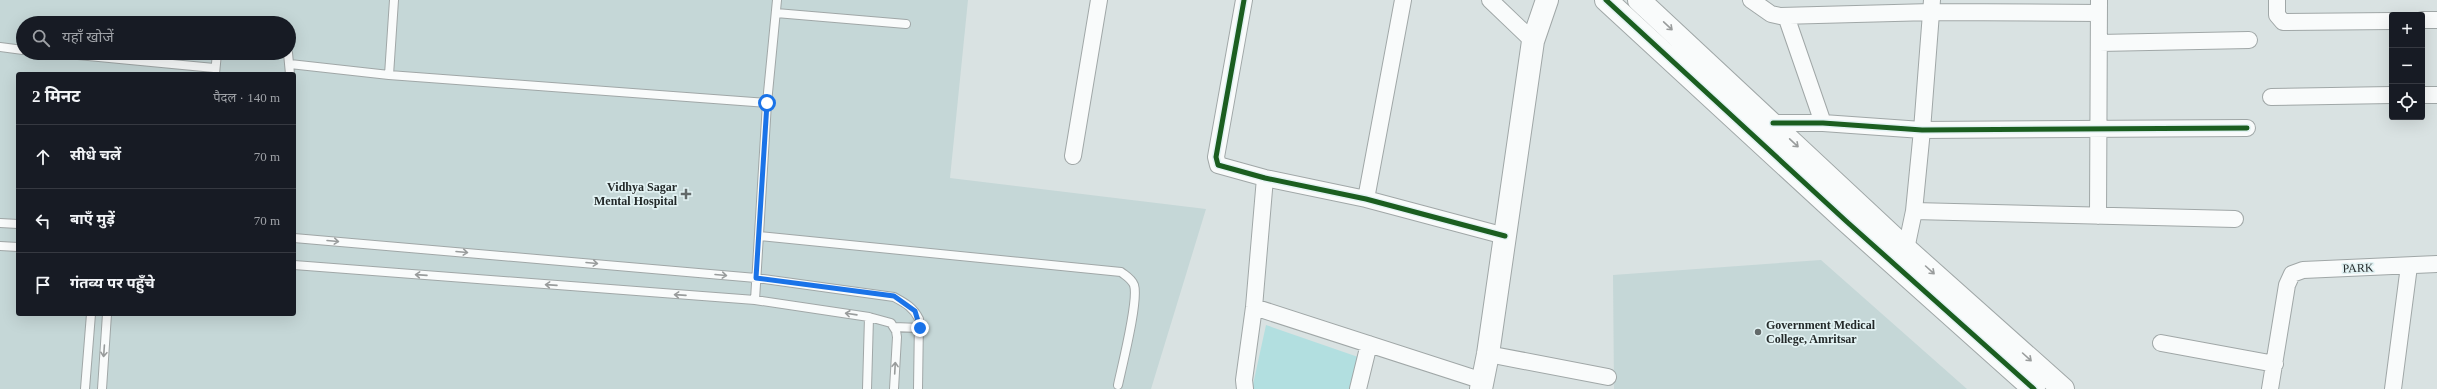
<!DOCTYPE html>
<html lang="hi">
<head>
<meta charset="utf-8">
<style>
  :root { --surface:#171b24; --page:#242831; --text:#f1f3f6; --muted:#9ea1a6; --line:#363941 }
  body { margin:0; font-family:"Times New Roman","Noto Sans Devanagari",serif; background:var(--page); color:var(--text) }
  .controls { position:absolute; right:12px; top:12px; display:grid; overflow:hidden; border-radius:4px; box-shadow:0 4px 16px #0002 }
  .controls button { width:36px; height:36px; display:grid; place-items:center; padding:0; border:0; border-bottom:1px solid var(--line); background:var(--surface); color:var(--text); font:20px sans-serif }
  .stop { position:absolute; width:12px; height:12px; margin:-9px; border:3px solid #1a73e8; border-radius:50%; background:#fff }
  .stop.end { background:#1a73e8; border-color:#fff; box-shadow:0 1px 4px #0008 }
  .list { margin:0; padding:0; list-style:none }
  h2 { display:flex; justify-content:space-between; align-items:center; height:52px; margin:0; padding:0 16px; font-size:17px }
  h2 small { font-size:13px; font-weight:400; color:var(--muted) }
  .list li { display:grid; grid-template-columns:26px 1fr auto; gap:12px; align-items:center; box-sizing:border-box; height:64px; padding:0 16px; border-top:1px solid var(--line) }
  .list b { display:block; font-size:15px; white-space:nowrap }
  .list em { font-size:13px; font-style:normal; color:var(--muted) }
  .icon { flex:none; width:22px; height:22px; fill:none; stroke:currentColor; stroke-width:2; stroke-linecap:round; stroke-linejoin:round }
  .map { position:relative; flex:none; width:2437px; height:389px; overflow:hidden }
  .search { position:absolute; background:var(--surface); box-shadow:0 4px 16px #0002; left:16px; top:16px; width:280px; height:44px; display:flex; align-items:center; gap:10px; box-sizing:border-box; padding:0 14px; border-radius:22px; color:var(--muted); font-size:15px }
  .panel { position:absolute; background:var(--surface); box-shadow:0 4px 16px #0002; left:16px; top:72px; width:280px; height:244px; border-radius:4px }
  .map>svg:first-child { display:block }
  .built { fill:#c5d7d7; fill-rule:evenodd }
  .green { fill:#b2dfe0 }
  .lines { fill:none; stroke-linecap:round; stroke-linejoin:round }
  .lane-casing { stroke:#a0a7a7; stroke-width:10 }
  .street-casing { stroke:#a0a7a7; stroke-width:18 }
  .secondary-casing { stroke:#a0a7a7; stroke-width:24 }
  .lane { stroke:#f9fbfb; stroke-width:8 }
  .street { stroke:#f9fbfb; stroke-width:16 }
  .secondary { stroke:#f9fbfb; stroke-width:22 }
  .cycleway-casing { stroke:#e2f2f3; stroke-width:8 }
  .cycleway { stroke:#1b5e20; stroke-width:5 }
  .oneway { stroke:#999c9c }
  .route { stroke:#1a73e8; stroke-width:5 }
  .poi-dot { fill:#636a6a; stroke:#e2f2f3; stroke-width:1.5 }
  .labels { text-anchor:middle; stroke-width:3.5; stroke-linejoin:round; paint-order:stroke }
  .poi-label { font-size:12px; font-weight:bold; fill:#232929; stroke:#e2f2f3; text-anchor:end }
  .street-label { font-size:12px; fill:#232929; stroke:#e2f2f3 }
</style>
</head>
<body>
<div class="map">
<svg width="2437" height="389" viewBox="0 0 2437 389">
  <rect width="100%" height="100%" fill="#d9e2e2"/>
  <!-- built -->
  <path class="built" d="M0 0H968L950 178 1206 209 1151 389H0ZM23 23H289V53H23ZM18 74H294V314H18Z
    M1821 260 1967 389H1614L1613 275Z"/>
  <!-- green -->
  <path class="green" d="M1266 325 1361 358 1350 389H1252Z"/>
  <g class="lines">
    <defs>
      <path id="lane" d="M776 13 906 24
        M0 47 23 50
        M57 53 214 68
        M288 53 290 74
        M290 64 389 75 767 103
        M215 74 217 53
        M389 75 394 0
        M0 223 18 224
        M759 236 1121 272C1126 276 1131 278 1134 285 1139 300 1122 366 1118 385
        M294 238 756 278 894 297C905 303 913 307 919 319L918 389
        M0 246 18 247
        M294 265 755 300 869 317 891 323 896 331 897 337 894 389
        M755 300 767 103 777 0
        M894 327 920 328
        M85 389 91 314
        M102 389 107 314
        M867 389 869 317"/>
      <path id="street" d="M1244 0 1216 157 1218 165 1265 178 1366 199 1505 236
        M1490 0 1533 41
        M1751 0 1771 14 1780 16 1932 12 2099 13
        M2277 0V15L2283 22 2392 21
        M1786 16 1823 123
        M2422 20H2437
        M2099 43 2249 40
        M2422 95H2437
        M2271 97 2392 95
        M1773 123H1823L1922 130 2247 128
        M1073 156 1099 0
        M1366 199 1403 0
        M1914 211 2235 219
        M2098 216 2099 0
        M1906 249 1914 211 1922 130 1932 0
        M1254 307 1483 381
        M2161 343 2275 364
        M1488 354 1608 377
        M1245 389 1244 380 1254 307 1265 178
        M1358 389 1369 344
        M2270 389 2287 285 2292 274 2303 270 2437 264
        M2393 389 2409 266"/>
      <path id="secondary" d="M1606 0 1846 221 2034 389
        M1639 0 1906 249 2063 389
        M1481 389 1488 354 1533 41 1547 0"/>
    </defs>
    <!-- lane casing -->
    <use href="#lane" class="lane-casing"/>
    <!-- street casing -->
    <use href="#street" class="street-casing"/>
    <!-- secondary casing -->
    <use href="#secondary" class="secondary-casing"/>
    <!-- lane -->
    <use href="#lane" class="lane"/>
    <!-- street -->
    <use href="#street" class="street"/>
    <!-- secondary -->
    <use href="#secondary" class="secondary"/>
    <defs>
      <path id="cycleway" d="M1244 0 1216 157 1218 165 1265 178 1366 199 1505 236
        M1606 0 1846 221 2034 389
        M1773 123H1823L1922 130 2247 128"/>
    </defs>
    <!-- cycleway casing -->
    <use href="#cycleway" class="cycleway-casing"/>
    <!-- cycleway -->
    <use href="#cycleway" class="cycleway"/>
  </g>
  <!-- one-way arrows -->
  <defs><path id="oneway-shaft" d="M-6 0H5M1.5-3L5.5 0L1.5 3" fill="none" stroke-width="1.6" stroke-linecap="round" stroke-linejoin="round"/></defs>
  <g class="oneway">
    <use href="#oneway-shaft" transform="translate(1668 26) rotate(43)"/>
    <use href="#oneway-shaft" transform="translate(1794 143) rotate(43)"/>
    <use href="#oneway-shaft" transform="translate(333 241) rotate(5)"/>
    <use href="#oneway-shaft" transform="translate(462 252) rotate(5)"/>
    <use href="#oneway-shaft" transform="translate(592 263) rotate(5)"/>
    <use href="#oneway-shaft" transform="translate(1930 270) rotate(42)"/>
    <use href="#oneway-shaft" transform="translate(421 275) rotate(-176)"/>
    <use href="#oneway-shaft" transform="translate(721 275) rotate(5)"/>
    <use href="#oneway-shaft" transform="translate(551 285) rotate(-176)"/>
    <use href="#oneway-shaft" transform="translate(680 295) rotate(-176)"/>
    <use href="#oneway-shaft" transform="translate(851 314) rotate(-172)"/>
    <use href="#oneway-shaft" transform="translate(104 351) rotate(94)"/>
    <use href="#oneway-shaft" transform="translate(2027 357) rotate(42)"/>
    <use href="#oneway-shaft" transform="translate(895 368) rotate(-87)"/>
  </g>
  <g class="lines">
    <!-- route -->
    <path class="route" d="M767 103 756 278 894 296 915 311 920 328"/>
  </g>
  <!-- markers -->
  <g class="poi-dot">
    <path d="M684 188h4v4h4v4h-4v4h-4v-4h-4v-4h4z"/>
    <circle cx="1758" cy="332" r="4"/>
  </g>
  <g class="labels">
    <!-- poi labels -->
    <g class="poi-label">
      <text x="677" y="191">Vidhya Sagar<tspan x="677" dy="14">Mental Hospital</tspan></text>
      <text x="1766" y="329" text-anchor="start">Government Medical<tspan x="1766" dy="14">College, Amritsar</tspan></text>
    </g>
    <!-- street labels -->
    <g class="street-label">
      <text transform="translate(2358 268) rotate(-2)" y="4">PARK</text>
    </g>
  </g>
</svg>
<div class="controls">
<button>+</button>
<button>−</button>
<button><svg class="icon" aria-label="locate" viewBox="0 0 24 24"><circle cx="12" cy="12" r="6"/><path d="M12 2v4M12 18v4M2 12h4M18 12h4"/></svg></button>
</div>
<div class="stop" style="left:767px;top:103px"></div>
<div class="stop end" style="left:920px;top:328px"></div>
<div class="search"><svg class="icon" aria-label="search" viewBox="0 0 24 24"><circle cx="10" cy="10" r="6"/><path d="M15 15l6 6"/></svg>यहाँ खोजें</div>
<section class="panel">
<h2>2 मिनट<small>पैदल · 140 m</small></h2>
<ul class="list">
<li><svg class="icon" aria-label="ahead" viewBox="0 0 24 24"><path d="M12 20V5M6 11l6-6 6 6"/></svg><div><b>सीधे चलें</b></div><em>70 m</em></li>
<li><svg class="icon" aria-label="left" viewBox="0 0 24 24"><path d="M17 20v-9H6M10 6l-5 5 5 5"/></svg><div><b>बाएँ मुड़ें</b></div><em>70 m</em></li>
<li><svg class="icon" aria-label="arrive" viewBox="0 0 24 24"><path d="M6 21V4h12l-3 4 3 4H6"/></svg><div><b>गंतव्य पर पहुँचे</b></div></li>
</ul>
</section>
</div>
</body>
</html>
